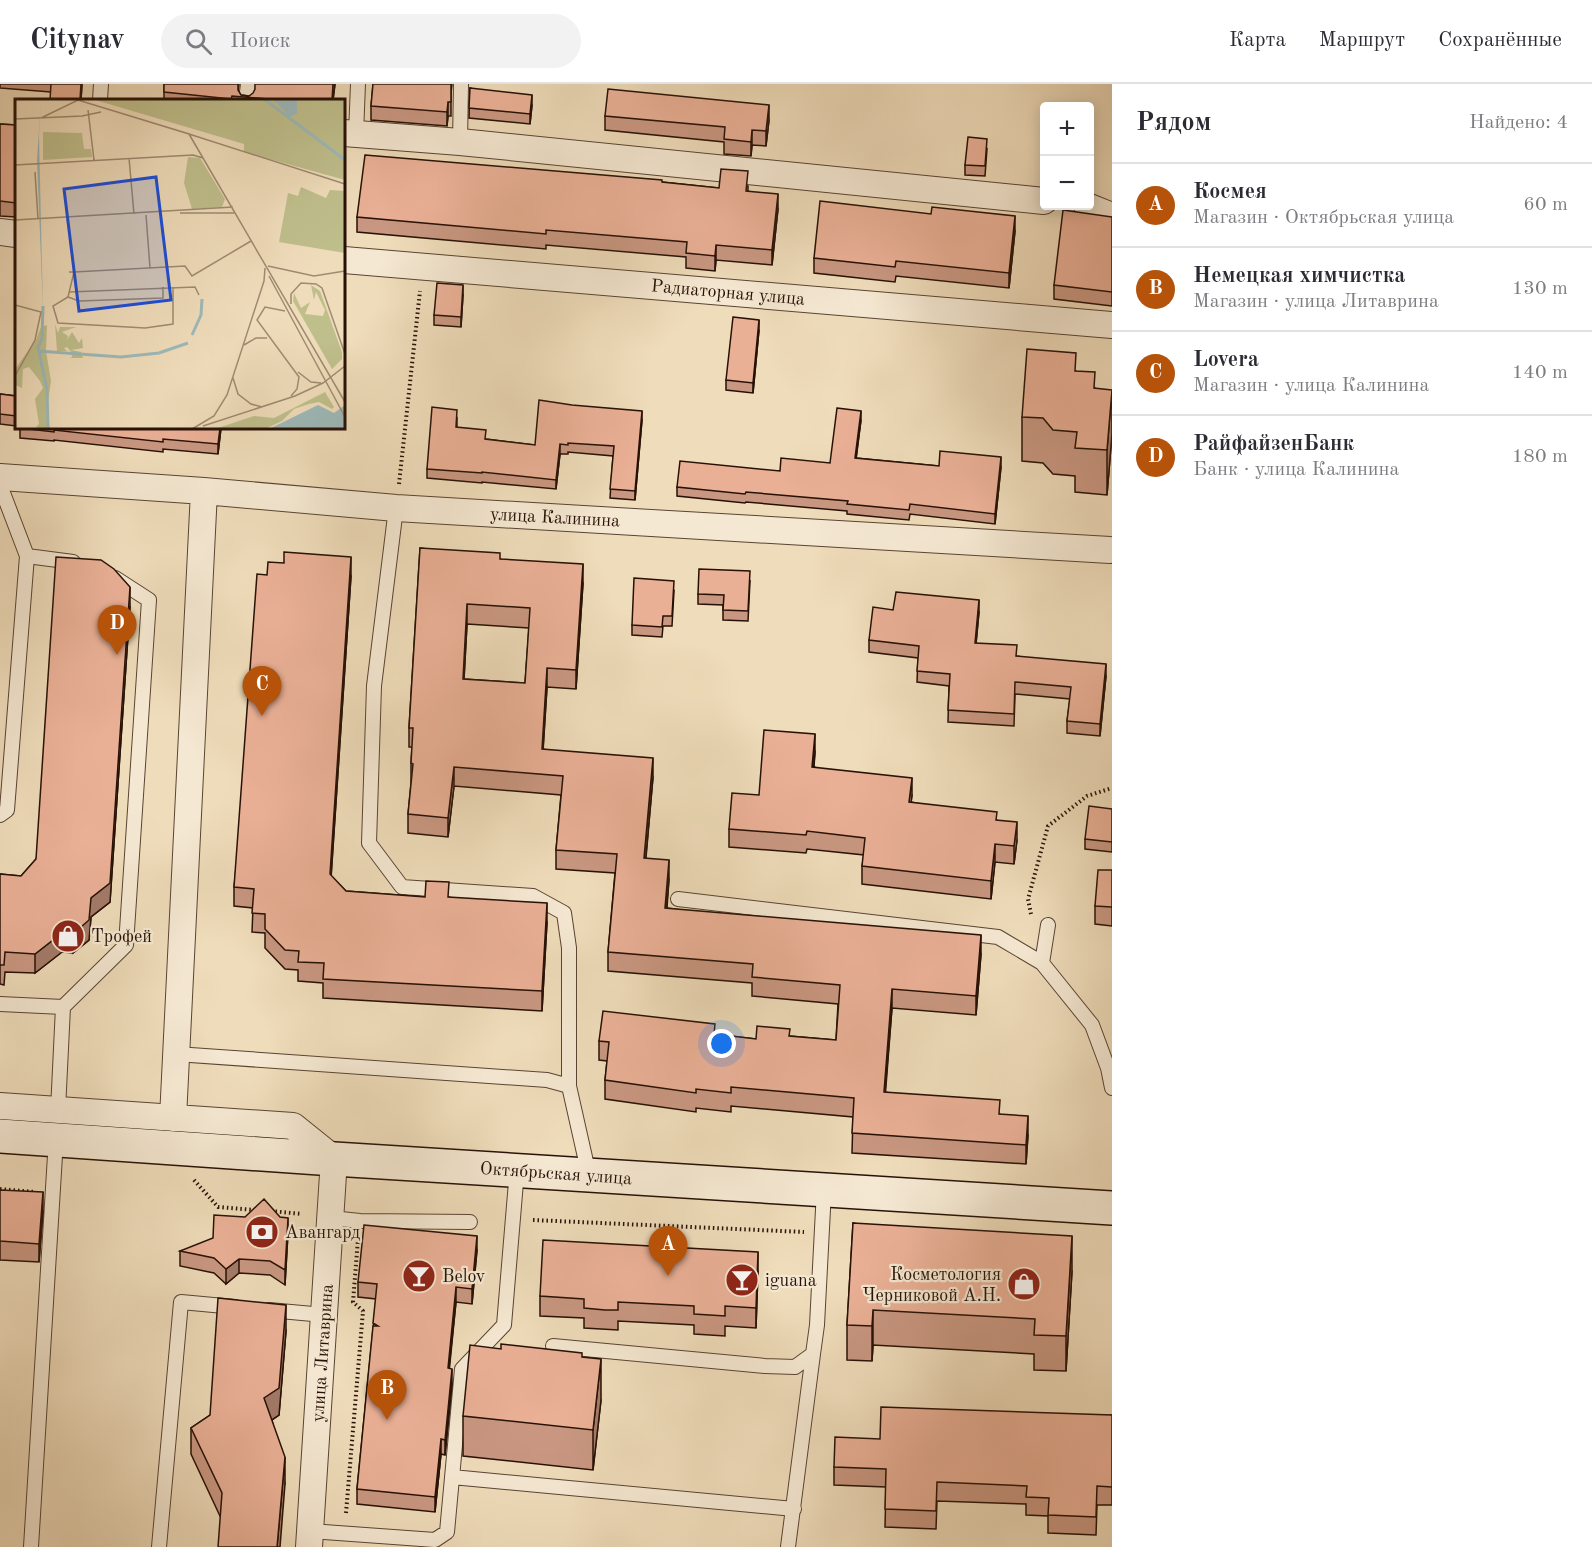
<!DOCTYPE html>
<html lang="ru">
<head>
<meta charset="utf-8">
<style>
  :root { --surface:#fff; --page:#f2f2f3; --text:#2b2b33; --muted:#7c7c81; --line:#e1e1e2; --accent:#b45309 }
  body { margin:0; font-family:"Old Standard TT",serif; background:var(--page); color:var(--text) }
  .controls { position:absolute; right:18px; top:18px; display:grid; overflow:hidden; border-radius:6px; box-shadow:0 3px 15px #0003 }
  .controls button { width:54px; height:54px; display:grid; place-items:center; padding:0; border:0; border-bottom:2px solid var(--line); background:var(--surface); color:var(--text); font:30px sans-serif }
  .you { position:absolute; left:722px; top:960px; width:21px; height:21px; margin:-15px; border:4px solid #fff; border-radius:50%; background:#1a73e8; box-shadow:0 0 0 9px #1a73e833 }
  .badge { display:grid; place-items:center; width:39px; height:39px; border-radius:50%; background:var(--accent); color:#fff; font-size:20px; font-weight:700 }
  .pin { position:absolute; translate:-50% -50px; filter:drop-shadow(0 2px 3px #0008) }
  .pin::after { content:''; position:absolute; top:32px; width:21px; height:18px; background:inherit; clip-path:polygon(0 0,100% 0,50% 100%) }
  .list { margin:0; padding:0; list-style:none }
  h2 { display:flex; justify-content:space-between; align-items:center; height:78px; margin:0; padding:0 24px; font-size:26px }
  h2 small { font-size:20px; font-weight:400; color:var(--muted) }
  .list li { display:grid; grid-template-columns:39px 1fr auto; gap:18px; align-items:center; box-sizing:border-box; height:84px; padding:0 24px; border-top:2px solid var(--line) }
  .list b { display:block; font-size:22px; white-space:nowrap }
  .list p { margin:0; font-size:20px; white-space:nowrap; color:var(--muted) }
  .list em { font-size:20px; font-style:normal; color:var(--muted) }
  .icon { flex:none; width:33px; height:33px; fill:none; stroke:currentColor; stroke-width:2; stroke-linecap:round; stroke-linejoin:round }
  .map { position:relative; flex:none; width:1112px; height:1463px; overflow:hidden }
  header { display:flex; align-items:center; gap:36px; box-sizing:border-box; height:84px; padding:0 30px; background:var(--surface); border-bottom:2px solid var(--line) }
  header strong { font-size:28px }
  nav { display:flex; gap:33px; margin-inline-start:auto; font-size:21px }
  .search { width:420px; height:54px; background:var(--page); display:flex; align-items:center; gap:15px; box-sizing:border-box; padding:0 21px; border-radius:33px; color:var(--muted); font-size:22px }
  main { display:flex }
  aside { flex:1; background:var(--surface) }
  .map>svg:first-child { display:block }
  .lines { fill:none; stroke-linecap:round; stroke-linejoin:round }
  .lane-casing { stroke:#594433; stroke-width:16 }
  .street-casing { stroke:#594433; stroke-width:28 }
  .secondary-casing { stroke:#271106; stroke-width:36 }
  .path { stroke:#271106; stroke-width:4; stroke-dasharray:1.5 3; stroke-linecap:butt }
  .lane { stroke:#f5e8d2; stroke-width:14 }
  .street { stroke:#f5e8d2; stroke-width:26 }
  .secondary { stroke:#f5e8d2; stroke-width:33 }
  .wall { fill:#c99781; stroke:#271106; stroke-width:1.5; fill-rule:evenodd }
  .shaded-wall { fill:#a47b69; stroke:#271106; stroke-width:1.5 }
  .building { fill:#eab096; stroke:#271106; stroke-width:1.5; fill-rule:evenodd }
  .labels { text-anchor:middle; stroke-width:4.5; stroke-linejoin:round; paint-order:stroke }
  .street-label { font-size:18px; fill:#271106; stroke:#f5e8d2 }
  .poi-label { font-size:18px; fill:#271106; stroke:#f5e8d2; text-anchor:start }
  .inset-river { fill:none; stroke:#9db9b9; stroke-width:3 }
  .inset-road { fill:none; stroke:#9f8b72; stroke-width:1.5 }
  .view { fill:#1d4ed8; fill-opacity:0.15; stroke:#1d4ed8; stroke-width:3 }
  .inset-edge { fill:none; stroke:#271106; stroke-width:3 }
</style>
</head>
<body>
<header>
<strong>Citynav</strong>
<div class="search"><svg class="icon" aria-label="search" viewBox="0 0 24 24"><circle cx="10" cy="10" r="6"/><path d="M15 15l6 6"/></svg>Поиск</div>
<nav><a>Карта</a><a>Маршрут</a><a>Сохранённые</a></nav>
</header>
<main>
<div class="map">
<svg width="1112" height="1463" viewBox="0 0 1112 1463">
  <rect width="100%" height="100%" fill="#efdcba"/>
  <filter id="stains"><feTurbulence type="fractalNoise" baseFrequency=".00333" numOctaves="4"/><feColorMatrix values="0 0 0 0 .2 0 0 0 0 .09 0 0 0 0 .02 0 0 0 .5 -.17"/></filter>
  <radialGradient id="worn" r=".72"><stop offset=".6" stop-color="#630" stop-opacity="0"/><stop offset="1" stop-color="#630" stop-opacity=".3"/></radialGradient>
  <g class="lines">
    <defs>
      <path id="lane" d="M100 16 101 0
        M246 16 248 0
        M356 50 358 0
        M460 58 461 0
        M0 401 27 472 7 726 0 731
        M396 424 374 602 369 759 402 803 533 812 564 829 569 864V1002L589 1091
        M27 472 73 478
        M678 815 998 853 1042 879
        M1048 841 1042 879 1092 941 1108 984 1112 1004
        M0 920 63 923 58 1026
        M63 923 126 861 149 516 115 494
        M176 970 547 996 569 1002
        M331 1134 360 1137 470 1138
        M269 1226 324 1231
        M553 1262 765 1282 795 1283 813 1270 817 1241 824 1106
        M452 1393 794 1425
        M310 1447 435 1456 447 1448 462 1285 504 1241 517 1086
        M31 1463 56 1055
        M159 1463 181 1218 235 1223
        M788 1463 813 1270"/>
      <path id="street" d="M344 49 460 58 1044 117
        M1087 122 1112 132
        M0 148 16 150
        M344 176 1112 241
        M0 393 204 407 396 424 1110 466
        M0 1022 293 1042 334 1075 309 1463
        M173 1034 204 407"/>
      <path id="secondary" d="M0 1052 334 1075 1112 1124"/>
    </defs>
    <!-- lane casing -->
    <use href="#lane" class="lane-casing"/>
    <!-- street casing -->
    <use href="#street" class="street-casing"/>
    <!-- secondary casing -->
    <use href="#secondary" class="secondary-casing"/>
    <!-- path -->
    <path class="path" d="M399 400 420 207
      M1031 830 1028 815 1048 742 1087 712 1112 704
      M194 1096 218 1123 255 1126
      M0 1105 35 1108
      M271 1127 302 1130
      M533 1136 804 1148
      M346 1429 363 1227 353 1218 358 1155"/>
    <!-- lane -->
    <use href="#lane" class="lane"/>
    <!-- street -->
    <use href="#street" class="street"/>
    <!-- secondary -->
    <use href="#secondary" class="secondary"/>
  </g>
  <!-- wall -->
  <path class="wall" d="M0 0H82L81 16 51 8 0 4Z
    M164 0H239L238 7 241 11 249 12 335 0 333 16H164Z
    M373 0H452L451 9V32H448L447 42 371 36V22Z
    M470 4 532 21 530 40 469 34Z
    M605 32 769 36 766 62 752 61 751 72 724 70V58L605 46Z
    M0 40 16 41V133L0 132Z
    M987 65 985 92 965 91V81Z
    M662 98 719 104 748 102V107L778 125 772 181 716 176 715 187 686 184V173L546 161V165L357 148V133Z
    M1112 133V222L1054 215V201Z
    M1015 147 1009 204 896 192 895 198 814 189V174Z
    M463 211 461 243 434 241V231Z
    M759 246 753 309 726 306V296Z
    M1076 287 1095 304 1112 350 1107 411 1075 408V392L1053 390 1043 379 1022 377V333Z
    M0 310 16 312V342L0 340Z
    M457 335V344L486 355 535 361 642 336 635 416 610 414 613 372 568 368V370H560L556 405 482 398V399L427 394V385Z
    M861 336 856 374 939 382 1001 383 995 440 910 430 909 436 847 430V427L746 418 745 419 677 412V403L830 379Z
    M20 344H221L218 370 163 365V368L54 356V357L20 354Z
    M420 464 500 475 583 499 576 605 547 603 543 665 653 693 646 774 669 795 667 824 981 870 976 931 892 924 885 1008 1000 1030 1028 1051 1026 1080 852 1069 853 1033 731 1022V1028L696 1024V1028L605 1015V996L607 977 599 976V957L715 950 756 955 790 952 836 956 838 920 752 912V899L608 887V868L615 789 556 785V766L561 711 454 702 448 753 408 749V730L411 699V679L412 663H409V644ZM467 540 529 544 525 599 464 595Z
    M267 491 351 492 331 792 346 807 425 813H449L547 838 542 927 323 914V899L298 897V886L285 885 265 864V849L252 848 253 824 234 822V803Z
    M750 497 748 537 723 536V521L698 520V510Z
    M674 507 672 542H663L662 553 632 551V541Z
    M130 522 110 818 91 833 89 856 73 869 62 868 35 889 5 888 4 901 0 900V790L21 792 36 775Z
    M893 526 979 528 976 559 1017 572 1106 592 1100 652 1067 649V637L1070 615 1015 610 1014 642 948 638 949 602 917 598 918 574 869 568V556Z
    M815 668 814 683 912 711 911 718 997 736 1017 756 1014 780 995 778 991 815 862 800V782L864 771 807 765 806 769 729 763V745L759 711Z
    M1112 725V768L1085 765V755Z
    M1112 786V842L1095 840V822Z
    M0 1106 43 1127 39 1178 0 1176Z
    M853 1139 1072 1187 1066 1287 1034 1286V1270L873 1261 872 1277 847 1276V1241Z
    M288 1149 285 1201 270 1191 239 1189 226 1200 214 1189 180 1182V1167Z
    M477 1166 472 1220 456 1218 449 1284 452 1300 445 1371 441 1370 435 1428 357 1420V1405L376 1215 358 1213V1198Z
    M758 1187 756 1244 725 1242V1252L694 1250V1241L618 1237V1246L584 1244V1234L540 1232V1212Z
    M286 1247 279 1331 272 1336 285 1400 220 1432 191 1370V1344L210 1331Z
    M582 1273 601 1316 593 1386 463 1372V1332Z
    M1112 1331V1421H1097L1096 1451 1048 1449V1432L1026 1431V1420L937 1417 936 1445 885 1443 886 1403 834 1401V1383L880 1355Z"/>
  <!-- shaded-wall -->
  <path class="shaded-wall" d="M81 0H82L81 16H80Z
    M333 0H335L333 16H332Z
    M532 11V21L530 40V30Z
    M448 18V32L447 42V28Z
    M769 21V36L766 62V47Z
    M752 46V61L751 72V58Z
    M778 110V125L772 181V166Z
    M1015 132V147L1009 204V189Z
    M716 161V176L715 187V172Z
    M463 201V211L461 243V233Z
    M759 236V246L753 309V299Z
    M1112 306V350L1107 411V366Z
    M642 327V336L635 416V407Z
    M861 327V336L855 384V374Z
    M220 344H221L218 370V360Z
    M560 360V370L556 405V396Z
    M1001 373V383L995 440V430Z
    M351 473V492L330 810V790Z
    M583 480V499L576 605V586Z
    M130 503V522L110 818 91 833 89 856 73 869V850L91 814Z
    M979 516V528L975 571V559Z
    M467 520V540L463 614V595Z
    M1106 580V592L1100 652V640Z
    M547 584V603L542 684V665Z
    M815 650V668L812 700V683Z
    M653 674V693L644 793V774Z
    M454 683V702L448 753V734Z
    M912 694V711L909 736V718Z
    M1017 738V756L1014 780V762Z
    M995 760V778L991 815V797Z
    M669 776V795L665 843V824Z
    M547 819V838L542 927V907Z
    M62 849V868L35 889V870Z
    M981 851V870L976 931V912Z
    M892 905V924L884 1028V1008Z
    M1028 1032V1051L1026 1080V1061Z
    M43 1108V1127L39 1178V1160Z
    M288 1134V1149L285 1201V1186Z
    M477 1152V1166L472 1220V1205Z
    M1072 1152V1187L1066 1287V1252Z
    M758 1168V1187L756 1244V1224Z
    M239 1175V1189L226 1200V1185Z
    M456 1203V1218L448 1299V1284Z
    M286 1221V1247L279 1331 264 1341V1314Z
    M873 1226V1261L872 1277V1242Z
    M601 1275V1316L593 1386V1346Z
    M452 1285V1300L445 1371V1356Z
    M441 1355V1370L435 1428V1413Z
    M285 1373V1400L280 1463H277Z"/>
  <!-- building -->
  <path class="building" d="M51 0H81L80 16H50Z
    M164 0H238V6L241 11 249 12 253 9 255 5V0H333L332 16H279L232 12 231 15 164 8Z
    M373 0H451V18H448L447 28 371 22Z
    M470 4 532 11 530 30 469 24Z
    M608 5 769 21 766 47 752 46 751 58 724 55 725 43 605 32Z
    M0 40 16 41V119L0 117Z
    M968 53 987 55 985 82 965 81Z
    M365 71 662 96V98L719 104 721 85 748 87 746 107 778 110 772 166 716 161 715 172 686 169 687 158 546 146V150L357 133Z
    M820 117 931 130 932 123 1015 132 1009 189 896 177 895 183 814 174Z
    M1063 126 1112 133V208L1054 201Z
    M437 199 463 201 461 233 434 231Z
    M733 233 759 236 753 299 726 296Z
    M1027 265 1076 269 1075 287 1095 288 1094 304 1112 306 1107 366 1075 364 1077 348 1053 346 1043 334 1022 333Z
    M0 310 16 312V332L0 330Z
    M539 316 572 321 642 327 635 407 610 405 614 362 568 359V361L560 360 556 396 482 388V389L427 385 432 323 457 326 456 343 486 346 485 355 535 361Z
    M837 324 861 327 855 374 939 382 940 367 1001 373 995 430 910 420 909 426 847 420 848 417 746 408 745 410 677 403 680 377 780 387 781 374 830 379Z
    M20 344H220L218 360 163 355V358L54 346V348Z
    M420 464 500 469V475L583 480 576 586 547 584 542 665 653 674 644 774 669 776 665 824 981 851 976 912 892 905 884 1008 1000 1016 999 1030 1028 1032 1026 1061 852 1049 854 1014 731 1003V1009L696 1005V1009L605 996 609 958 599 957 603 927 715 940 714 950 756 955 757 942 790 945 789 952 836 956 840 901 752 893 753 880 608 868 617 770 556 766 563 692 454 683 448 734 408 730 413 680 411 679 413 644H409ZM467 520 530 524 525 599 463 595Z
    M284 468 351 473 330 790 346 807 425 813 426 797 449 798 448 813 547 819 542 907 323 895 324 879 298 878 299 867 285 866 265 845V830L252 829 254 805 234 803 257 490 267 491 268 478 284 479Z
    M56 473 101 476 114 485 130 503 110 799 91 814 89 836 73 850 62 849 35 870 5 868 4 881H0V790L21 792 36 775Z
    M699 485 750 487 748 527 723 526 724 511 698 510Z
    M634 494 674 497 672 532H663L662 543 632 541Z
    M896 508 979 516 975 559 1017 561 1016 572 1106 580 1100 640 1067 637 1071 603 1015 598 1014 630 948 626 950 590 917 587 919 562 869 556 873 523 893 526Z
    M764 646 815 650 812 683 912 694 909 718 997 728 996 736 1017 738 1014 762 995 760 991 797 862 782 865 754 807 747 806 751 729 745 732 709 759 711Z
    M1089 722 1112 725V758L1085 755Z
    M1098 786H1112V823L1095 822Z
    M0 1106 43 1108 39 1160 0 1157Z
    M264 1115 280 1133 288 1134 285 1186 270 1177 239 1175 226 1185 214 1174 180 1167 213 1154 214 1131 245 1133Z
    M853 1139 1072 1152 1066 1252 1034 1251 1035 1235 873 1226 872 1242 847 1241Z
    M364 1141 477 1152 472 1205 456 1203 448 1284 452 1285 445 1356 441 1355 435 1413 357 1405 373 1242H378L373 1239 377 1200 358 1198Z
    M543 1156 758 1168 756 1224 725 1222V1232L694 1230V1222L618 1218V1226H605L584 1224V1215L540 1212Z
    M218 1214 286 1221 279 1304 264 1314 285 1373 277 1463H218L222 1409 191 1344 210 1331Z
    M501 1260 582 1269V1273L601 1275 593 1346 463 1332 470 1261 501 1265Z
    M881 1323 1112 1331V1403L1097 1402 1096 1433 1048 1431 1049 1414 1026 1413 1027 1402 937 1398 936 1427 885 1425 886 1385 834 1383 835 1353 880 1355Z"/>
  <!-- icons -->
  <defs>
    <symbol id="shop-disc" viewBox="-11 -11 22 22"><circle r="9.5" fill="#8f2418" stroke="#f5e8d2"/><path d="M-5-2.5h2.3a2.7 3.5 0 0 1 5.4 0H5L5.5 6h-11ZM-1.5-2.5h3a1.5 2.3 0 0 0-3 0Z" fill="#fff"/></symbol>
    <symbol id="bank-disc" viewBox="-11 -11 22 22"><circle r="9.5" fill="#8f2418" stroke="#f5e8d2"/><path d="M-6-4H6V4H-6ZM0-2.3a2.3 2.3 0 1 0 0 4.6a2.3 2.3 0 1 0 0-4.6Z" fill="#fff"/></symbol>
    <symbol id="bar-disc" viewBox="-11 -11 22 22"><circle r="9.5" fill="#8f2418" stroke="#f5e8d2"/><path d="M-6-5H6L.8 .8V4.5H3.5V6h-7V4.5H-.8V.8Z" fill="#fff"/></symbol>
  </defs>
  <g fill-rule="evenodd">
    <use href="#shop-disc" x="49" y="833" width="38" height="38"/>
    <use href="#bank-disc" x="243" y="1129" width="38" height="38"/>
    <use href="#bar-disc" x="400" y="1173" width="38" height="38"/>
    <use href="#bar-disc" x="723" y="1177" width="38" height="38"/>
    <use href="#shop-disc" x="1005" y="1181" width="38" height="38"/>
  </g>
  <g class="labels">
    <!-- street labels -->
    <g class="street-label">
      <text transform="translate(728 208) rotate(5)" y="6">Радиаторная улица</text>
      <text transform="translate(555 433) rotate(3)" y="6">улица Калинина</text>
      <text transform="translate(556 1089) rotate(4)" y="6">Октябрьская улица</text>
      <text transform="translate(322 1269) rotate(-86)" y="6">улица Литаврина</text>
    </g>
    <!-- poi labels -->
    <g class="poi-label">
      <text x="91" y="858">Трофей</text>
      <text x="285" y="1154">Авангард</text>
      <text x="1001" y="1196" text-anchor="end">Косметология<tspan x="1001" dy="21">Черниковой А.Н.</tspan></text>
      <text x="442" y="1198">Belov</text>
      <text x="765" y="1202">iguana</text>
    </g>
  </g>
  <!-- overview -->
  <g transform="translate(15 15)">
    <rect width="330" height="330" fill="#efdcba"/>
    <path d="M77 0H330V81L229 53V45ZM28 33 67 34 69 50H76L77 58 28 61ZM173 58 185 59 210 100 207 108 177 110 169 84ZM286 88 311 99 315 91 330 92V154L264 143 273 94 283 97ZM296 186 305 192 327 253V260L317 270 278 202 279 194 286 209 295 203 290 215 308 217 310 211 301 193 299 201ZM40 225 43 234 45 228H61L47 233 53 237 52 241 57 233 64 244 67 239 68 249 56 251 66 253 68 259H56L58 255 52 248 49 249 52 252H42ZM32 226 31 252 36 282 31 316 35 330H26L21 328 24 325 20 300 28 289 25 282 14 268 8 270 7 289 0 286V270L21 241 26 228ZM310 293 319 308 317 310 304 303 294 305 279 310 267 322 250 330H200L239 317 259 319Z" fill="#bfbf8c"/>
    <path d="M26 0 24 36 28 212 22 61ZM258 0H282V14L275 18ZM303 306 319 314 330 306V330H254Z" fill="#9db9b9"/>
    <path class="inset-river" d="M249 0 330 61M28 207 27 240 23 248 32 291 33 330M177 236 186 216 187 200M23 252 106 258 144 254 173 244"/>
    <path class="inset-road" d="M73 11 79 61M26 19 63 1 174 35 330 303M0 20 67 17 86 13M174 35 330 85M114 59 119 115M0 66 178 56 188 59M20 73 23 120M165 114H220M131 116 135 169M0 121 218 108M253 167 299 177 330 172M54 173H59L53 198 38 207 43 224 130 229 158 225V188M59 173 170 167 177 177 236 142M254 177 330 318M54 193 180 188 184 196M53 198 64 202 148 199V188M276 205V195L286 184 301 185 307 189 330 255M0 206 26 213 20 241 0 277M270 212 250 208 242 221 284 278 282 290 276 297M229 246 241 239H252M283 273 296 283 306 284M218 279 223 295 236 305 247 308M188 327 280 297 308 284 330 267M177 330 199 317 212 296 249 182 250 169"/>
    <path class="view" d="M141 78 156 201 64 212 49 90Z"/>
    <rect width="330" height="330" class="inset-edge"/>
  </g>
  <rect width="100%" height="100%" filter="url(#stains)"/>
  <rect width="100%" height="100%" fill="url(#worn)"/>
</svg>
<div class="controls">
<button>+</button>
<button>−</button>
</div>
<div class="you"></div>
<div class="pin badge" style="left:668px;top:1192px">A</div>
<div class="pin badge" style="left:387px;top:1336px">B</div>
<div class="pin badge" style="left:262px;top:632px">C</div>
<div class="pin badge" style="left:117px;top:571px">D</div>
</div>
<aside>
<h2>Рядом<small>Найдено: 4</small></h2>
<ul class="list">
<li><span class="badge">A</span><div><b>Космея</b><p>Магазин · Октябрьская улица</p></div><em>60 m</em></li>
<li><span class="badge">B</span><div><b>Немецкая химчистка</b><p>Магазин · улица Литаврина</p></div><em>130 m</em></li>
<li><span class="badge">C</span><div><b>Lovera</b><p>Магазин · улица Калинина</p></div><em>140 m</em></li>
<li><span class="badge">D</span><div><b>РайфайзенБанк</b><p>Банк · улица Калинина</p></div><em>180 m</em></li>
</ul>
</aside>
</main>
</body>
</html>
